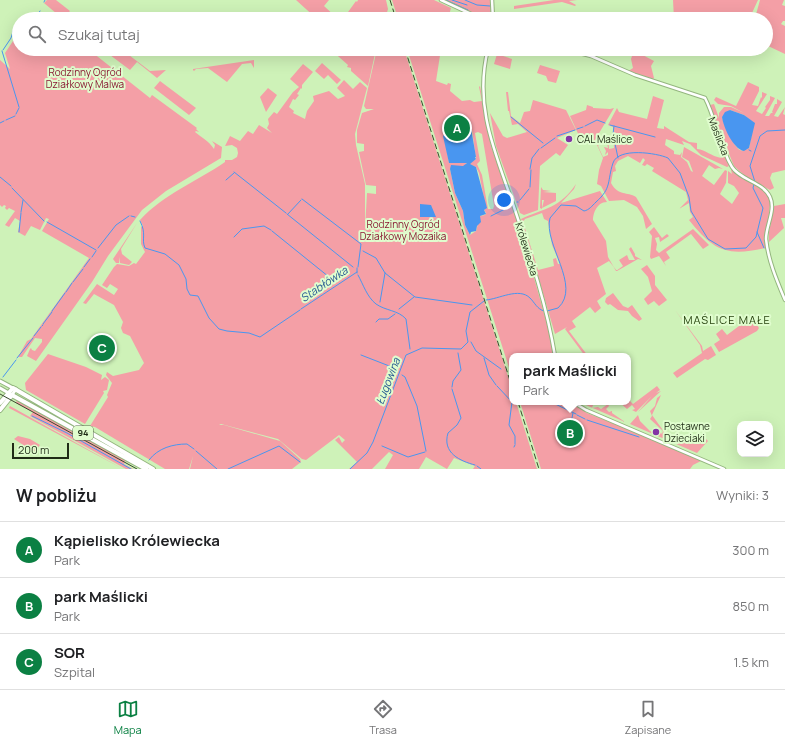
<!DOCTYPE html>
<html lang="pl">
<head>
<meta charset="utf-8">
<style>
  :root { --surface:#fff; --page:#f2f2f2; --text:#202124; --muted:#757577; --line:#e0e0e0; --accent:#0b8043 }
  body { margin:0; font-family:Manrope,sans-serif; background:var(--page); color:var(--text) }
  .controls { position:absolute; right:12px; bottom:12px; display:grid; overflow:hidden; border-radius:8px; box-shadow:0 4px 16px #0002 }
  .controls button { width:36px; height:36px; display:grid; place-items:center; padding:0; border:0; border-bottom:1px solid var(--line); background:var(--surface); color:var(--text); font:20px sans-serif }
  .scale { position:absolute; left:12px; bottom:10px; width:57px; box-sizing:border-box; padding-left:4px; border:2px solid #1f2c16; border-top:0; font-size:11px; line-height:14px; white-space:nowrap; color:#1f2c16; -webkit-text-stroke:3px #e0fdce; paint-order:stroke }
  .you { position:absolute; left:504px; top:200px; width:14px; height:14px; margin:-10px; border:3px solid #fff; border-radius:50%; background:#1a73e8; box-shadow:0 0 0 6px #1a73e833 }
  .badge { display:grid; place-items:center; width:26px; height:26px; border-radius:50%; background:var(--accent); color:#fff; font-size:13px; font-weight:700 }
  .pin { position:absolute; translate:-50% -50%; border:2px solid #fff; box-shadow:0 1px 4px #0006 }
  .popup { position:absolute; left:509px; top:353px; width:122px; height:52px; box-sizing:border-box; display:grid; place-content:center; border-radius:8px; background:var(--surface); filter:drop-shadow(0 1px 3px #0005); font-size:13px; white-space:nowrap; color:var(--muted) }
  .popup b { font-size:15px; color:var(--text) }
  .popup::after { content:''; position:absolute; left:50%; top:100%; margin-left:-8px; border:8px solid transparent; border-top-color:var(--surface) }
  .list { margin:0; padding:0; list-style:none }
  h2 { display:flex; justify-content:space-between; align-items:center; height:52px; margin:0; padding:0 16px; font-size:17px }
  h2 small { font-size:13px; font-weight:400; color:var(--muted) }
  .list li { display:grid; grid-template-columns:26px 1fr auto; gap:12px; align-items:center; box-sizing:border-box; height:56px; padding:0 16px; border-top:1px solid var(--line) }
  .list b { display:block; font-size:15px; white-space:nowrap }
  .list p { margin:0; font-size:13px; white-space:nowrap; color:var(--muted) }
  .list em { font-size:13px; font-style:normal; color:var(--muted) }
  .icon { flex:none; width:22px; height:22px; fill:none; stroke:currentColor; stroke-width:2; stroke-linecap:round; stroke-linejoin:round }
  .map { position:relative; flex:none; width:785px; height:469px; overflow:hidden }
  .search { position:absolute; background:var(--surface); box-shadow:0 4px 16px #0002; left:12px; right:12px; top:12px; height:44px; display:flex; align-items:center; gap:10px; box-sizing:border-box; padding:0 14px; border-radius:22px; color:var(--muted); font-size:15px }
  .sheet { height:220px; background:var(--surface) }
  nav { display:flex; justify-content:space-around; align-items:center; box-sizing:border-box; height:56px; border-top:1px solid var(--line); background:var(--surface); font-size:11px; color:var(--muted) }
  nav a { display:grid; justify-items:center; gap:2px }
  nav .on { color:var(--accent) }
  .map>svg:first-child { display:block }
  .green { fill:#f49fa6; fill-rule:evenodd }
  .water { fill:#4996f0 }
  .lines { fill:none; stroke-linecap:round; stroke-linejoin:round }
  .stream { stroke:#4996f0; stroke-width:1 }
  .tertiary-casing { stroke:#94b67f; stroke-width:4.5 }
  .secondary-casing { stroke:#94b67f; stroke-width:5 }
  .primary-casing { stroke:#94b67f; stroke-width:6 }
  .tertiary { stroke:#fff; stroke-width:2.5 }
  .secondary { stroke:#fff; stroke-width:3 }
  .primary { stroke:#fff; stroke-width:4 }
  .tram { stroke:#394a2e; stroke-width:1 }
  .rail { stroke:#394a2e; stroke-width:1; stroke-dasharray:6 3; stroke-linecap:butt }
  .poi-dot { fill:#8335a5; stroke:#e0fdce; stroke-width:1.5 }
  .labels { text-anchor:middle; stroke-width:4; stroke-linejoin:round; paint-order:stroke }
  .shield { fill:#e0fdce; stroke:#596b4d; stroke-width:1 }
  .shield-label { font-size:9px; font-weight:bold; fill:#1f2c16 }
  .park-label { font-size:10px; fill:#891833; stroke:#e0fdce }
  .street-label { font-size:10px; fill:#1f2c16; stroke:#e0fdce }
  .poi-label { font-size:10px; fill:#1f2c16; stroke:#e0fdce; text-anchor:start }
  .water-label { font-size:11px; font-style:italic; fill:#245791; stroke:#e0fdce }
  .neighbourhood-label { font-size:11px; letter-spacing:1px; fill:#26420e; stroke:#e0fdce }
</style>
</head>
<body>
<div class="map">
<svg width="785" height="469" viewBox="0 0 785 469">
  <rect width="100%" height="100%" fill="#cef2b8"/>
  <!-- green -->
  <path class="green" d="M47 0H56L70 11 63 19 44 3Z
    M296 0H329L324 6 338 19H317Z
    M358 0H386L388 9 385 19H343L356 1 357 2Z
    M392 0H434L451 8 448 19H398Z
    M444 0H490L491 19 471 12Z
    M554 0H577L569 1 576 5 575 6 562 2 514 9V6Z
    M673 0H758L752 13 748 12 746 16 750 17 749 19H674Z
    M760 0H784L782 5 785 6V21H783L781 24 785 26V54L766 45V19H754L753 18H755Z
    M19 32V49H88L150 98 152 95 197 128 196 129 199 132 196 131 195 132C203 139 208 140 214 149L215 145 212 141 222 147 221 158 166 191 142 210 108 256 92 282 36 361 27 356 30 349 31 348 32 350 35 351 42 342V339L35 338 22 357H18L27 341 31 339 89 258 42 231 49 219 46 218 40 230 31 226 25 236 18 232 20 221 15 218 9 227 5 225 15 211 9 208 7 210 5 208 6 206 4 205 2 207 0 205V60L10 69 5 53Z
    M102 49H121L150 71 166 70 157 78 137 62 130 70 106 52 108 50Z
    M330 49H376L368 86 351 71V68L347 67 348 65Z
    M377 49H404L512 389V402H516L537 469H473L475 466 454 458 447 469 426 457 419 469H385L393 455 389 452 372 469H349L357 462 335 440 339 437 342 443 345 440 339 435 306 460 302 459 278 439 221 424 219 425H224L280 441 300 459 301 462 292 469H190L193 456 189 469H165L95 427 90 426 108 397 107 395 112 383 106 375 107 372 113 376 139 370 144 363 130 336 123 333 121 328 123 322 114 305 94 294 86 304 83 303 97 284 114 295 118 289 110 284 107 288 102 285 114 267 117 264 129 266 134 263 136 264 145 252 141 244V227L143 226 140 220C164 194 196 182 225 162V160H232L237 157 238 153 237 148 232 145 225 146 230 136 240 141 248 131 253 134 259 125 272 133 267 128 269 124 268 119 274 112 277 114 293 92 299 87 290 79 303 64 313 72 302 85V89L301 88 297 94 299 95 295 100 293 99 289 107 294 111 293 113 305 119 307 111 314 101 313 96 329 91 338 99 345 96 337 88 344 80 353 89 360 82 367 88 355 134 356 145 365 184V229L367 193 376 194V186L366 185 359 152 364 151V144L357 143V130L362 113 374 109H366L364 106Z
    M407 49H441L436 81 447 85 448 83 451 84 450 91 462 101 470 100 474 102 482 101 479 87 480 86 491 146 518 221 551 338 553 356H512V377ZM472 130 476 159 469 164 476 167 479 173 486 208 484 210 486 213 485 215 480 216 476 231 470 235 465 225 463 211 455 193 450 169 452 166H464L467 163H449L444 136 447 134ZM478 132 482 134 494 206 493 209H488L482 175 477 164 480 161 475 133Z
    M637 52 654 61 651 66 654 78 652 80 626 70H630L633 68 631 59 633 53Z
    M497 54 512 59 510 69 494 64Z
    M254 60V68L251 63 242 64 227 82 208 68 196 69 194 71 193 70V69Z
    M322 63 341 80 337 84 328 75 324 79 315 71Z
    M540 65 560 71 556 83 548 81 546 76 537 73Z
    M160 81 196 108 189 115 154 88Z
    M748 82 759 87V91L752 105 758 106 761 97 762 98V92L767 94 756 111 762 114 766 108 765 107 770 100V96L775 98 765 116H769L771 113H773L772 112 775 104H777V99L782 102 774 116 778 117 785 107 783 114 785 115V170L772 173 770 178 774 188 770 190 746 177 734 166 710 107V105L714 104 719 118V113L724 107H731L744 113 731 106 718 104 714 100 716 97 736 106ZM730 110 744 115 754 123 749 148C746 149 744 152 740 150 734 147 723 123 722 117Z
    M268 88 277 95 266 112 260 97Z
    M506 92H508L511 116 520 123 524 112 530 111 533 100 566 110 576 130 557 138 568 145 560 156 556 153 540 166 538 210 524 215 520 213 496 146 490 113 503 136 507 138 527 132 518 124 512 125 509 111H508Z
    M653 96 664 100 657 128 664 129V126L689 142 697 143V149C706 150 711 156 721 158L722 154H724L729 166 727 167 701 155 690 144 682 141 684 145 666 139 665 145 674 151V154L680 155 682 152 681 157 687 162 691 171 693 172 689 161 682 157 684 147 723 169 719 168 715 169 709 165 702 176 714 185 725 170 727 171 726 183 720 194 732 204 739 193 734 186 728 183V171L732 174 731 170 732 169 766 193 770 199V205L765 248C726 257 713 250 689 220L693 217 690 212 689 203 679 209 688 200 686 192 652 171 654 168 647 164 645 166 642 165 645 160 643 158 640 163 628 156 618 161 615 166 616 171 613 172 611 183C619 197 627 191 636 197L652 224 646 229 643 216 637 207 624 200 609 201 601 186 597 184 599 170 603 158 597 145 601 139 602 140 598 146 603 157 608 155V152L605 155 606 151 604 147 608 148 606 138 608 137 609 149 614 148 613 127 608 125 617 108 619 112 647 119Z
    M587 105 593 107V108L610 109 614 108 592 145 580 138 570 116 586 110Z
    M576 184 574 189 561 203 600 191 607 202C596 202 593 215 593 220L606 241 608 257 616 271 623 266 619 260 627 255 629 260H635L629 249 631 247 635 254V256L642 260 638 259 617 271 609 261 597 268 606 294 597 301 601 308 595 313 590 307 572 321 576 327 569 331 588 356H585L565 329 567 327 555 334 521 219C545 208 560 208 576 184ZM542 213 544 219 548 221 552 245 560 264H558L556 258 553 259 554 266 538 270 523 222 525 219Z
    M541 187 543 190 551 191 543 192 556 193V201L542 208 544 200H542V209L540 208Z
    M785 204V218H781L784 228 769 242V232L774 206Z
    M137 223 121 249 122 254 132 262 129 265 120 263V257L119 263H116L113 259Z
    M654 227 662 238 667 234 669 236 660 242 659 237 655 238 657 244 656 250 659 253 693 229 709 245 703 249 691 234 666 252 670 258 664 262 666 266 659 256 651 259 650 257 652 236 649 232Z
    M647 265 655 276V285L667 300 659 306 654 301 648 305 644 299 652 291 648 277 641 269Z
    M613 293 623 306 628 308 632 305 642 319 639 321 632 316 628 311 618 310 610 304 608 305 605 302 606 298Z
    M675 310 702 346 703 351 711 346 716 355 708 360 705 359 677 378 673 373 702 353 700 345Z
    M751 317 759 328 757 331 719 352 714 344 720 340 716 334 722 329 727 335Z
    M48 354 86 367 102 375 101 380 105 377 109 380 107 390 103 391 104 393 85 424 26 390 25 383Z
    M657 386 660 390 656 393 661 391 638 412 652 396 636 412 632 410 635 409 632 405 627 409 619 402H628V399L633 404Z
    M661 395 652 415 670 440 673 441 706 439 708 441 697 453 630 424 638 415 640 421 650 431 658 435 660 432 662 434 663 431 650 419 652 416 650 411 655 406 657 398Z
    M17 400 27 406 142 469 125 461 124 464 133 469H126L30 416 33 412 16 403Z
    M520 402H572L587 413 645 436 701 461 693 465 690 469H541Z
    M579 402H588L593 405 592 408 598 407 601 409 608 404 609 406 606 409 609 412 612 411V413L625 422Z
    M10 406 123 469 11 409 9 408Z
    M18 436 30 439 40 445 34 452 14 439Z"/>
  <!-- water -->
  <path class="water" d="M730 110 744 115 755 123 749 148 744 151C733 149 723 126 722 117L725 112Z
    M467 127 471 128 476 157H475L476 159 470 164 476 167 487 208 484 210 486 214 480 216 481 222 477 226 476 231 471 232 470 235 465 225 463 211 455 193 450 169 451 165 463 166 467 163H449L443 136 449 132 447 129Z
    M420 204 431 205 436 217H420Z"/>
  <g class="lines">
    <!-- stream -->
    <path class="stream" d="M446 0 468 10
      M452 0 467 5
      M465 0 477 5 490 6
      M44 2 45 0
      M26 19 37 16 40 11
      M473 49 475 52
      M3 50 11 38 15 25 19 21
      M2 51 19 107
      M16 114 19 108
      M511 117 543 143
      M6 120 15 116
      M0 123 4 121
      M610 125 655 137
      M585 126 597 120 605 123
      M614 126 613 134 618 158
      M577 129 583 127
      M557 136 575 130
      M541 148 555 138
      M749 150 751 151
      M530 169 532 158 539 149
      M234 172 286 213
      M0 177 11 186
      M226 180 234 173
      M755 182 750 166 760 136 767 131 785 130
      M530 187 531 170
      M12 188 44 221
      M302 199 361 244 358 267
      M520 200 529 189
      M517 202H518
      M508 207 511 205
      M21 212 23 200
      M287 214 353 267
      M288 214 301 200
      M131 216 135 217
      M491 216 507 208
      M140 221C147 234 141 239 145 248L165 254 179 265 186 279 187 289 190 295 198 296 209 318 219 329 227 331 249 333 260 337 300 310
      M47 222 96 250
      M272 231 334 281
      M19 232 21 213
      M757 232 764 248
      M234 237 242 229 264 226 271 230
      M98 248 116 225 129 216
      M363 251 376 258 385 273 415 297 472 305
      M92 257 96 251
      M84 267 90 259
      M357 273V268
      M358 275C363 284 367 297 376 304 386 311 398 310 406 319L410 349
      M73 282 83 269
      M66 292 72 283
      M486 300C499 299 519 287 530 298 535 303 537 309 544 311
      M380 302 385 273
      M301 309 357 272
      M399 309 414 297
      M52 311 65 293
      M547 311 558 308C582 286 543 244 550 218L561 205 576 206 584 211C589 210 592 206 596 202 612 188 607 181 613 163 618 147 657 153 668 158L680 173 689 197 691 211 708 239 725 249 746 248 756 237 763 208 753 188 754 184
      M376 322 379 319H388L395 314
      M43 324 52 312
      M42 326 43 325
      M34 336 41 327
      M471 342 476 351 501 369
      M361 355 397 369
      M17 358 33 338
      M484 358 489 375 496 385
      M511 359 512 360
      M402 375 405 377 417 406 426 451
      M3 377 16 360
      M497 386 512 402 509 425 515 436V444
      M452 387 453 381 461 370 458 353
      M452 389 461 418 457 425 448 433C442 453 460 461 475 465
      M551 402 576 414
      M577 415 585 419
      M32 416 67 433 131 469
      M587 420 639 437
      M571 423 573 413
      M571 425 570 430 574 438
      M575 439 578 441
      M382 446 408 457 425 452
      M514 447 515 445
      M196 451 217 469
      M149 460C158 448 173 444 187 444L194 449
      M477 466 481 469
      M228 469 279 446 300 462
      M350 469 367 453 373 442 406 355 422 348 461 349 468 342 466 331 470 312 484 301"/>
    <defs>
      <path id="tertiary" d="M441 0 482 19
        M492 0 493 19
        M488 49C473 108 497 156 515 210 531 258 547 307 555 356
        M564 49 591 56 635 75 705 98C716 119 719 146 732 167 740 180 763 182 770 197 776 210 766 225 766 239 768 260 777 281 785 300
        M573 402 586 410 724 469"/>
      <path id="secondary" d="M0 381 13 388
        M0 388 12 395 16 389"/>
      <path id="primary" d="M0 403 13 388 153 469
        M0 410 12 395 146 469"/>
    </defs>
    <!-- tertiary casing -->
    <use href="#tertiary" class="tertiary-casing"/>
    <!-- secondary casing -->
    <use href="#secondary" class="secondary-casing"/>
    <!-- primary casing -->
    <use href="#primary" class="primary-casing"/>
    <!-- tertiary -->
    <use href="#tertiary" class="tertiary"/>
    <!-- secondary -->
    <use href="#secondary" class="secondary"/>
    <!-- primary -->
    <use href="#primary" class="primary"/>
    <!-- tram -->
    <path class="tram" d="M0 394 137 469"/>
    <!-- rail -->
    <path class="rail" d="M390 0 396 19
      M405 49 512 387
      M518 402 539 469"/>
  </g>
  <!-- markers -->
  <g class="poi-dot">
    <circle cx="569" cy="139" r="4"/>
    <circle cx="656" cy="432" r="4"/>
  </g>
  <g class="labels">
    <!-- shield labels -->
    <rect class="shield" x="73" y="426" width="20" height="14" rx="3"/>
    <g class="shield-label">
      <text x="83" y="436">94</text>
    </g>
    <!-- park labels -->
    <g class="park-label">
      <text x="85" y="76">Rodzinny Ogród<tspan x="85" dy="12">Działkowy Malwa</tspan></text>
      <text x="403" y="228">Rodzinny Ogród<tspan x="403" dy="12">Działkowy Mozaika</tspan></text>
    </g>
    <!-- street labels -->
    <g class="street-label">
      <text transform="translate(719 136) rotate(69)" y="4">Maślicka</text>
      <text transform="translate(527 249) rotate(73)" y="4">Królewiecka</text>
    </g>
    <!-- poi labels -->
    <g class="poi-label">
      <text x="577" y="143">CAL Maślice</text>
      <text x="664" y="430">Postawne<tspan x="664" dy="12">Dzieciaki</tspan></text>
    </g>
    <!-- water labels -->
    <g class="water-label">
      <text transform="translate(324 284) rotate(-34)" y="4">Stabłówka</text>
      <text transform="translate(388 381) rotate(-69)" y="4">Ługowina</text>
    </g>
    <!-- neighbourhood labels -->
    <g class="neighbourhood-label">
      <text x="727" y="324">MAŚLICE MAŁE</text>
    </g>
  </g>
</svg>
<div class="controls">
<button><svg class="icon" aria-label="layers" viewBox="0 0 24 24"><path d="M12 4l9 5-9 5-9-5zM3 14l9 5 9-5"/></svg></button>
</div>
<div class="scale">200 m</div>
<div class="you"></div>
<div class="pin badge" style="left:457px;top:128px">A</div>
<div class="pin badge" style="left:570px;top:433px">B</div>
<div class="popup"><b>park Maślicki</b>Park</div>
<div class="pin badge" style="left:102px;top:348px">C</div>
<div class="search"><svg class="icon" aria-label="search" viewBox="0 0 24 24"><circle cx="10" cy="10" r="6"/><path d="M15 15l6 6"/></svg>Szukaj tutaj</div>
</div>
<section class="sheet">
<h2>W pobliżu<small>Wyniki: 3</small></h2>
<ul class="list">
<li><span class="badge">A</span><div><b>Kąpielisko Królewiecka</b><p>Park</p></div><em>300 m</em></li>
<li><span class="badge">B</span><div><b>park Maślicki</b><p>Park</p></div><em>850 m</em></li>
<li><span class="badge">C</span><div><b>SOR</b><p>Szpital</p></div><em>1.5 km</em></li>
</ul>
</section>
<nav>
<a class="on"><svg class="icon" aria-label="map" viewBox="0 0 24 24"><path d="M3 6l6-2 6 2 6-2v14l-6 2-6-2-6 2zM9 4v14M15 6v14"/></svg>Mapa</a>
<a><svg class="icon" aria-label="directions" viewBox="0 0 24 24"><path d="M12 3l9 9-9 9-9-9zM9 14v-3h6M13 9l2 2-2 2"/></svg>Trasa</a>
<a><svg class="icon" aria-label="saved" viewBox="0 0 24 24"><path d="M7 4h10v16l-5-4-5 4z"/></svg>Zapisane</a>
</nav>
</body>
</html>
